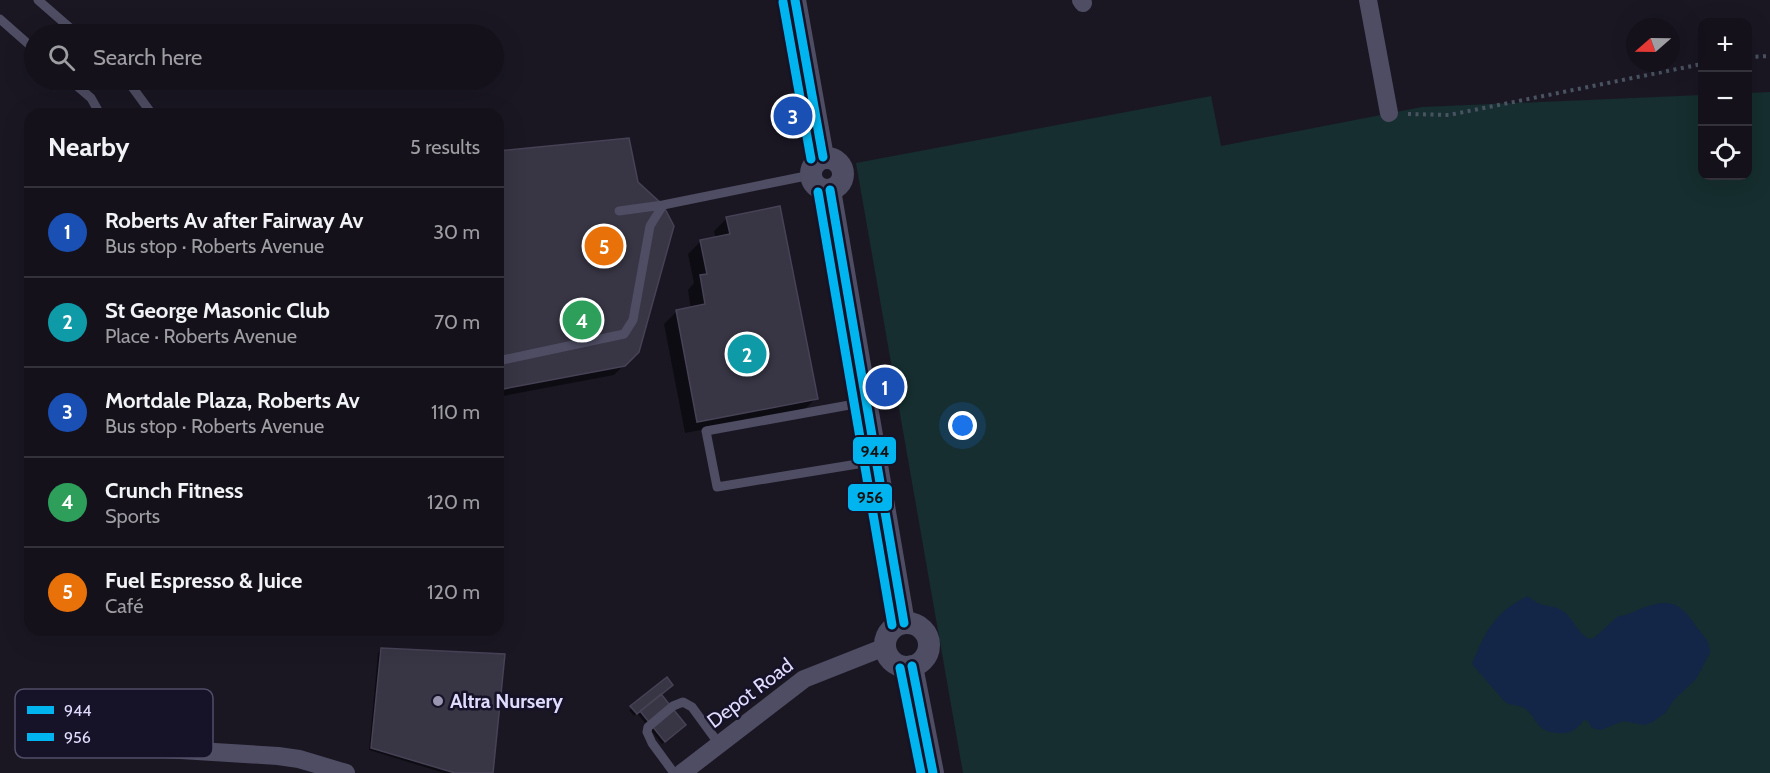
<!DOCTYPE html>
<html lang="en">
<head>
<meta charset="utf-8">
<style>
  :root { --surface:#14111a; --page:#1d1a23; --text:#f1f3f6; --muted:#9d9da2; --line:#333139; --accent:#9a96b1 }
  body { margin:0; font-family:Cabin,sans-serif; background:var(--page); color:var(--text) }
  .controls { position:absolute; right:18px; top:18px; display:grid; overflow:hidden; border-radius:12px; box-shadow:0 6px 24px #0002 }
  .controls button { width:54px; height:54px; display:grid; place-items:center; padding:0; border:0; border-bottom:2px solid var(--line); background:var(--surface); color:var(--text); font:30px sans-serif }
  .compass { position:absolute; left:1626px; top:18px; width:54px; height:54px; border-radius:50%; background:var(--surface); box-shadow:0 6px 24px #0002; rotate:250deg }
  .you { position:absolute; left:963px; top:426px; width:21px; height:21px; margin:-15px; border:4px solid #fff; border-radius:50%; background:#1a73e8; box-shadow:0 0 0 9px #1a73e833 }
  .badge { display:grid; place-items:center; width:39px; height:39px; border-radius:50%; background:var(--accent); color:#fff; font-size:20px; font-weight:700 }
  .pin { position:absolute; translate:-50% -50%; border:3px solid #fff; box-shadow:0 2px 6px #0006 }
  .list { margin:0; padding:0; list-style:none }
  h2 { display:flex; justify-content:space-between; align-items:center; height:78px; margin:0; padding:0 24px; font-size:26px }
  h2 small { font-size:20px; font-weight:400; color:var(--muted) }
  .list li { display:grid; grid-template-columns:39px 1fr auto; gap:18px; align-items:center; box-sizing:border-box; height:90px; padding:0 24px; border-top:2px solid var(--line) }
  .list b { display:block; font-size:22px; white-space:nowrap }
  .list p { margin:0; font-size:20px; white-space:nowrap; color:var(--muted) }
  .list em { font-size:20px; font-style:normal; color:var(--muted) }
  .icon { flex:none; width:33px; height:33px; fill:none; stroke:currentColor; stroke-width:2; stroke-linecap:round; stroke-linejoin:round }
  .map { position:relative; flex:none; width:1770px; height:773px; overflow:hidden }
  .search { position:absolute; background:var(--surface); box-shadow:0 6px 24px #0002; left:24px; top:24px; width:480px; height:66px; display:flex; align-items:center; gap:15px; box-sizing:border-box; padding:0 21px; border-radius:33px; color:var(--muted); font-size:22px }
  .panel { position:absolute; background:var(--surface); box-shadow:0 6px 24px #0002; left:24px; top:108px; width:480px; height:528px; border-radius:18px }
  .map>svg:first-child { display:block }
  .green { fill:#162e2f }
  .water { fill:#132648 }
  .shadow { fill:#0007 }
  .building { fill:#383544; stroke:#474256; stroke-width:1.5 }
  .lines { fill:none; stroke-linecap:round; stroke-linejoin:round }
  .path { stroke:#495361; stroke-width:4; stroke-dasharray:3 4.5; stroke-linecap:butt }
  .service { stroke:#4e4d63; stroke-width:9 }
  .minor { stroke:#4e4d63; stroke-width:18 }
  .tertiary { stroke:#4e4d63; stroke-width:22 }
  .bus-1-casing { stroke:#161228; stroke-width:14 }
  .bus-2-casing { stroke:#161228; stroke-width:14 }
  .bus-1 { stroke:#00b5ef; stroke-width:9 }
  .bus-2 { stroke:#00b5ef; stroke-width:9 }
  .poi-dot { fill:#9a96b1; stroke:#161228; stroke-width:2 }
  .labels { text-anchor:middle; stroke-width:5; stroke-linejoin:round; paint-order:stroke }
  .street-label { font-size:20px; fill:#dfdbfd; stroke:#161228 }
  .poi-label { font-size:20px; font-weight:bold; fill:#dfdbfd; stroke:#161228; text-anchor:start }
  .key { fill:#161228; stroke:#524e68; stroke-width:1.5 }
  .key-label { font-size:16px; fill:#dfdbfd }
  .line-badge { stroke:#161228; stroke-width:2 }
  .pale-badge-label { font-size:16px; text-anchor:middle; font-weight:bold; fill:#111 }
</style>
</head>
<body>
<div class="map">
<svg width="1770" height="773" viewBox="0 0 1770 773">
  <rect width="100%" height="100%" fill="#1a1723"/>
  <!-- green -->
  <path class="green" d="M1770 92V773H963L856 163 1211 96 1221 146 1422 107 1702 95V176H1748V93Z"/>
  <!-- water -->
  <path class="water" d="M1528 596C1543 610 1551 603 1563 611 1574 619 1576 632 1589 639L1594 638 1618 616C1626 616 1633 612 1640 609 1673 597 1680 603 1698 629 1705 638 1710 641 1710 653L1696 679 1673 701 1666 712 1653 722 1644 725 1623 721 1601 730 1592 728 1588 721 1584 720C1581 723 1578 728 1574 730 1567 735 1549 734 1542 728 1536 724 1533 715 1527 710 1517 703 1513 707 1505 702L1472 664C1485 632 1495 611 1528 596Z"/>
  <!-- shadow -->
  <path class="shadow" d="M498 152 638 351 614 375 498 397Z
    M727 218 816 398 803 411 685 433 664 324 677 311 691 309 688 290 694 283 688 254 701 241 716 239 714 231Z
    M381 650 492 773H444L369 750 378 653Z
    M659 695 681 728 662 744 637 713 634 716 629 710Z"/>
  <!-- building -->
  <path class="building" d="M629 138 638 182 663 205 674 226 639 352 625 366 498 390V151Z
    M780 206 818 399 697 422 676 310 705 304 700 275 707 274 700 240 730 234 726 217Z
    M381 648 505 654 493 773H455L371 748Z
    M667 677 673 685 637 714 630 706Z
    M661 694 686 725 665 742 640 711Z"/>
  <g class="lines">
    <!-- path -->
    <path class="path" d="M1748 57 1770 56
      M1408 114 1449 115 1702 64"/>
    <!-- service -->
    <path class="service" d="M38 0 77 34
      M0 19 34 49
      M70 80 91 98 100 114
      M127 80 152 114
      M619 211 663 205 811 175
      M498 361 624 334 633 320 650 226 663 205
      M866 402 706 431 717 487 876 461
      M674 773 652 743 647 732 648 727 673 706 683 702 692 707 719 744"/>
    <!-- minor -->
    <path class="minor" d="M1081 0 1083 3
      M1368 0 1389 113
      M149 748 278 756 299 759 346 773
      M682 773 804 679 885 647"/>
    <!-- tertiary -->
    <path class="tertiary" d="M795 0 823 157
      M811 174a16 16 0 1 1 32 0a16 16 0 1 1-32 0Z
      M830 190 904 623
      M885 645a22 22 0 1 1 44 0a22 22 0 1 1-44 0Z
      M912 666 933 773"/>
    <defs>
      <path id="bus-1" d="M795 0 823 157
        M830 190 904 623
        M912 666 933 773"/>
      <path id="bus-2" d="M783 2 811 159
        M818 192 892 625
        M900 668 921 773"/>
    </defs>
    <!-- bus-1 casing -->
    <use href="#bus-1" class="bus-1-casing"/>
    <!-- bus-2 casing -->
    <use href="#bus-2" class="bus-2-casing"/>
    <!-- bus-1 -->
    <use href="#bus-1" class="bus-1"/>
    <!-- bus-2 -->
    <use href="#bus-2" class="bus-2"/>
  </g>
  <!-- markers -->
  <circle class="poi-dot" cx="438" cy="701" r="6"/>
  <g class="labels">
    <!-- street labels -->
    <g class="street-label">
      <text transform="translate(750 693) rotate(-37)" y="7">Depot Road</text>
    </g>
    <!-- poi labels -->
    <g class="poi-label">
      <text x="450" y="708">Altra Nursery</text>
    </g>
  </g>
  <!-- legend -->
  <rect x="15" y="689" width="198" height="69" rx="9" class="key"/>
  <rect x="27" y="706" width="27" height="8" fill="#00b5ef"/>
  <rect x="27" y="733" width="27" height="8" fill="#00b5ef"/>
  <g class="key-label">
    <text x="64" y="716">944</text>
    <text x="64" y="743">956</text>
  </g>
  <g class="line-badge">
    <rect x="852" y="436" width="45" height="29" rx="6" fill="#00b5ef"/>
    <rect x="847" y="483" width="46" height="29" rx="6" fill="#00b5ef"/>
  </g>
  <g class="pale-badge-label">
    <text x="875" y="457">944</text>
    <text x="870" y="503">956</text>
  </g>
</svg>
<div class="controls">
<button>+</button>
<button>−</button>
<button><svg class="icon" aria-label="locate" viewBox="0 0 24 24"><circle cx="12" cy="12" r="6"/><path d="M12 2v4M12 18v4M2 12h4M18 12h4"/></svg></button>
</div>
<svg class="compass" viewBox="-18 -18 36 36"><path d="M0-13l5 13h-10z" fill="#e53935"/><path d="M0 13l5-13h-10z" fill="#9d9da2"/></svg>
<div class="you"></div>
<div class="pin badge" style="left:885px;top:387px;background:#1a4fb4">1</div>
<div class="pin badge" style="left:747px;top:354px;background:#0f9aa8">2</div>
<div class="pin badge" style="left:793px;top:116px;background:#1a4fb4">3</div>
<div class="pin badge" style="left:582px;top:320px;background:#2e9e5b">4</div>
<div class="pin badge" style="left:604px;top:246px;background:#e8710a">5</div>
<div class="search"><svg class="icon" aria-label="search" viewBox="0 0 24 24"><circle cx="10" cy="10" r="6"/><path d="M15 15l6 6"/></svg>Search here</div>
<section class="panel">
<h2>Nearby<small>5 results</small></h2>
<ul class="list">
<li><span class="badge" style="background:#1a4fb4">1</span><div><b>Roberts Av after Fairway Av</b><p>Bus stop · Roberts Avenue</p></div><em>30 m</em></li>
<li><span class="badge" style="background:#0f9aa8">2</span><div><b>St George Masonic Club</b><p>Place · Roberts Avenue</p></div><em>70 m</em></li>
<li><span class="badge" style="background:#1a4fb4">3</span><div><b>Mortdale Plaza, Roberts Av</b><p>Bus stop · Roberts Avenue</p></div><em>110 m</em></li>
<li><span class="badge" style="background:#2e9e5b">4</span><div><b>Crunch Fitness</b><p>Sports</p></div><em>120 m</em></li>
<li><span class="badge" style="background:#e8710a">5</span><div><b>Fuel Espresso &amp; Juice</b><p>Café</p></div><em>120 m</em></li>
</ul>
</section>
</div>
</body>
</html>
